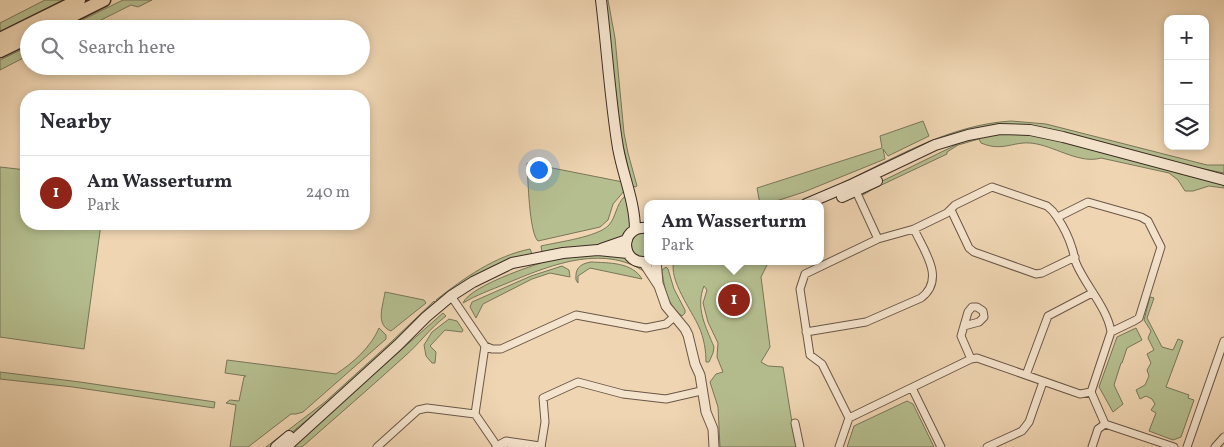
<!DOCTYPE html>
<html lang="en">
<head>
<meta charset="utf-8">
<style>
  :root { --surface:#fff; --page:#f7f7f7; --text:#2b2b33; --muted:#7c7c81; --line:#e1e1e2; --accent:#8f2418 }
  body { margin:0; font-family:Vollkorn,serif; background:var(--page); color:var(--text) }
  .controls { position:absolute; right:15px; top:15px; display:grid; overflow:hidden; border-radius:10px; box-shadow:0 2px 8px #0003 }
  .controls button { width:45px; height:45px; display:grid; place-items:center; padding:0; border:0; border-bottom:1px solid var(--line); background:var(--surface); color:var(--text); font:25px sans-serif }
  .you { position:absolute; left:538px; top:169px; width:18px; height:18px; margin:-12px; border:4px solid #fff; border-radius:50%; background:#1a73e8; box-shadow:0 0 0 8px #1a73e833 }
  .badge { display:grid; place-items:center; width:32px; height:32px; border-radius:50%; background:var(--accent); color:#fff; font-size:16px; font-weight:700 }
  .pin { position:absolute; translate:-50% -50%; border:2px solid #fff; box-shadow:0 1px 5px #0006 }
  .popup { position:absolute; left:644px; top:200px; width:180px; height:65px; box-sizing:border-box; display:grid; place-content:center; border-radius:10px; background:var(--surface); filter:drop-shadow(0 1px 4px #0005); font-size:16px; white-space:nowrap; color:var(--muted) }
  .popup b { font-size:19px; color:var(--text) }
  .popup::after { content:''; position:absolute; left:50%; top:100%; margin-left:-10px; border:10px solid transparent; border-top-color:var(--surface) }
  .list { margin:0; padding:0; list-style:none }
  h2 { display:flex; justify-content:space-between; align-items:center; height:65px; margin:0; padding:0 20px; font-size:21px }
  h2 small { font-size:16px; font-weight:400; color:var(--muted) }
  .list li { display:grid; grid-template-columns:32px 1fr auto; gap:15px; align-items:center; box-sizing:border-box; height:75px; padding:0 20px; border-top:1px solid var(--line) }
  .list b { display:block; font-size:19px; white-space:nowrap }
  .list p { margin:0; font-size:16px; white-space:nowrap; color:var(--muted) }
  .list em { font-size:16px; font-style:normal; color:var(--muted) }
  .icon { flex:none; width:28px; height:28px; fill:none; stroke:currentColor; stroke-width:2; stroke-linecap:round; stroke-linejoin:round }
  .map { position:relative; flex:none; width:1224px; height:447px; overflow:hidden }
  .search { position:absolute; background:var(--surface); box-shadow:0 2px 8px #0003; left:20px; top:20px; width:350px; height:55px; display:flex; align-items:center; gap:12px; box-sizing:border-box; padding:0 18px; border-radius:28px; color:var(--muted); font-size:19px }
  .panel { position:absolute; background:var(--surface); box-shadow:0 2px 8px #0003; left:20px; top:90px; width:350px; height:140px; border-radius:20px }
  .map>svg:first-child { display:block }
  .green { fill:#b5be8f; stroke:#79765a }
  .lines { fill:none; stroke-linecap:round; stroke-linejoin:round }
  .minor-casing { stroke:#6a5748; stroke-width:9 }
  .tertiary-casing { stroke:#6a5748; stroke-width:11 }
  .secondary-casing { stroke:#3d2d24; stroke-width:12 }
  .motorway-casing { stroke:#3d2d24; stroke-width:15 }
  .minor { stroke:#f5e4cd; stroke-width:7 }
  .tertiary { stroke:#f5e4cd; stroke-width:9 }
  .secondary { stroke:#f5e4cd; stroke-width:10 }
  .motorway { stroke:#efd5b2; stroke-width:12 }
</style>
</head>
<body>
<div class="map">
<svg width="1224" height="447" viewBox="0 0 1224 447">
  <rect width="100%" height="100%" fill="#efd5b2"/>
  <filter id="stains"><feTurbulence type="fractalNoise" baseFrequency=".004" numOctaves="4"/><feColorMatrix values="0 0 0 0 .2 0 0 0 0 .09 0 0 0 0 .02 0 0 0 .5 -.17"/></filter>
  <radialGradient id="worn" r=".72"><stop offset=".6" stop-color="#630" stop-opacity="0"/><stop offset="1" stop-color="#630" stop-opacity=".3"/></radialGradient>
  <!-- green -->
  <path class="green" d="M45 0H64L0 32V23Z
    M123 0H152L138 7 131 5 83 29H64Z
    M605 0H608L615 38 624 133 628 153 637 186 635 187 632 185 621 136Z
    M29 46V55L0 70V60Z
    M923 121 929 136 888 156 883 149 885 159 804 192 767 204H760L757 188 882 148 880 136Z
    M1011 121 1046 124 1207 165H1224V173L991 126 844 186 842 183C897 157 949 125 1011 121Z
    M992 133 1039 135 1224 183V188L1209 186 1193 191H1185L1178 180 1169 173 1101 158C1081 164 1057 148 1037 144 1014 139 1005 153 981 143L979 139 958 145 947 152V154L873 189 863 195V192L866 189 970 138Z
    M527 163 623 182 625 190 613 204 608 220 600 227 538 241C529 233 528 178 527 163Z
    M0 167 26 170V224H101L84 349 0 337Z
    M624 197 628 199C629 209 634 221 629 230 619 248 562 250 542 252L541 246C558 242 598 237 609 225 616 217 616 205 624 197Z
    M638 233H648V258L644 259 633 254C631 244 630 240 638 233Z
    M530 249 532 254 438 303 436 300C464 278 495 256 530 249Z
    M590 254C606 255 638 253 645 272 602 243 548 266 505 284 491 290 476 295 463 303 470 285 546 260 566 256 574 254 582 255 590 254Z
    M674 261H769L761 277 770 347 761 362 768 366 783 367 796 447H720L718 407 710 382 716 374 723 372 717 357 718 343 708 322 703 303 707 290 704 286C695 308 706 327 714 347L713 353 709 362H706C706 351 704 338 699 327 692 311 668 279 674 261Z
    M591 262C609 263 632 262 642 279L590 268 578 276V283L576 280C575 269 579 264 591 262Z
    M562 266 569 270 570 277 550 273 532 279 483 304 476 318 470 307 472 302 531 276Z
    M666 267 668 269 674 289 685 310V313L682 316C667 305 664 287 662 270Z
    M385 292 424 300 426 303 391 331C375 325 383 306 385 292Z
    M1150 297 1154 298 1147 318 1162 347 1173 350 1178 339 1183 341 1166 387 1189 395 1188 398 1194 400 1181 437 1173 440 1149 431 1156 413 1151 410 1155 404 1152 399 1146 396 1140 399 1136 390 1145 385 1149 376 1147 370 1151 363 1147 354 1154 350 1148 338 1151 331 1144 320Z
    M434 301 437 304 347 387 274 447H266L325 402 390 343Z
    M443 313 446 316C429 329 420 343 405 356 371 387 336 417 302 447H291Z
    M449 319 457 321 463 330 462 332 445 330 430 346 436 352 435 363H432L426 356 424 345 432 332Z
    M379 328 386 335V339L303 412 296 414H291L248 447H230L236 405 226 403 230 400 239 401 244 377 246 376 225 373 227 360 336 374C353 363 371 347 379 328Z
    M1136 328 1142 340 1127 348 1122 363H1121L1114 385 1123 404 1113 412 1099 387 1117 337Z
    M0 372 80 382 215 402 214 408 73 387 0 379Z
    M907 401 913 404 934 447H847L854 426Z"/>
  <g class="lines">
    <defs>
      <path id="minor" d="M854 187 878 239
        M951 210 969 248 974 252 1036 274 1042 273 1075 257
        M1058 217 1088 202 1141 217 1148 221 1161 247 1139 318 1134 321 1111 332
        M451 296 485 346 475 414 497 446
        M964 326 979 322 984 317 983 311 977 307H972L968 312 961 336 971 359
        M806 332 866 322 921 298C946 279 924 251 914 229
        M485 346 492 349H501L576 315 646 328 666 324 674 317
        M1026 375 1048 316 1092 293
        M912 388 941 447
        M1091 392 1105 424 1174 447
        M849 418 822 364 810 355 800 289 805 274 878 239 914 229 947 213 955 205 992 187 1047 206C1051 209 1054 212 1057 217 1063 226 1069 238 1072 248 1074 253 1074 258 1076 263 1085 285 1108 309 1111 332L1091 392
        M795 423 800 447
        M377 447 418 410 427 408 475 414
        M541 447 545 422 543 398 578 382 623 394 666 399 701 391
        M839 447 849 418 971 359 977 358 1080 394 1091 392
        M987 447 1022 431 1029 422 1043 382
        M1092 447 1098 429 1105 424
        M1187 447 1224 341
        M1215 447 1224 437"/>
      <path id="tertiary" d="M656 261 658 283
        M644 263 659 286 666 306 685 329 688 335 695 364 700 375 706 412 713 429 714 447
        M497 447 506 442 540 447"/>
      <path id="secondary" d="M601 0C607 49 610 99 618 148 623 176 635 202 635 230
        M842 197 877 181
        M806 204 853 184 935 145 968 135 1000 129 1030 130 1063 137 1224 180
        M648 228C617 224 620 269 650 261
        M601 249 627 240
        M276 447 289 436
        M286 447 398 345 426 317 451 296 473 282 512 263 563 253 598 250 628 253"/>
      <path id="motorway" d="M46 29 104 0
        M0 39 79 0
        M0 51 29 37"/>
    </defs>
    <!-- minor casing -->
    <use href="#minor" class="minor-casing"/>
    <!-- tertiary casing -->
    <use href="#tertiary" class="tertiary-casing"/>
    <!-- secondary casing -->
    <use href="#secondary" class="secondary-casing"/>
    <!-- motorway casing -->
    <use href="#motorway" class="motorway-casing"/>
    <!-- minor -->
    <use href="#minor" class="minor"/>
    <!-- tertiary -->
    <use href="#tertiary" class="tertiary"/>
    <!-- secondary -->
    <use href="#secondary" class="secondary"/>
    <!-- motorway -->
    <use href="#motorway" class="motorway"/>
  </g>
  <rect width="100%" height="100%" filter="url(#stains)"/>
  <rect width="100%" height="100%" fill="url(#worn)"/>
</svg>
<div class="controls">
<button>+</button>
<button>−</button>
<button><svg class="icon" aria-label="layers" viewBox="0 0 24 24"><path d="M12 4l9 5-9 5-9-5zM3 14l9 5 9-5"/></svg></button>
</div>
<div class="you"></div>
<div class="pin badge" style="left:734px;top:300px">1</div>
<div class="popup"><b>Am Wasserturm</b>Park</div>
<div class="search"><svg class="icon" aria-label="search" viewBox="0 0 24 24"><circle cx="10" cy="10" r="6"/><path d="M15 15l6 6"/></svg>Search here</div>
<section class="panel">
<h2>Nearby<small></small></h2>
<ul class="list">
<li><span class="badge">1</span><div><b>Am Wasserturm</b><p>Park</p></div><em>240 m</em></li>
</ul>
</section>
</div>
</body>
</html>
